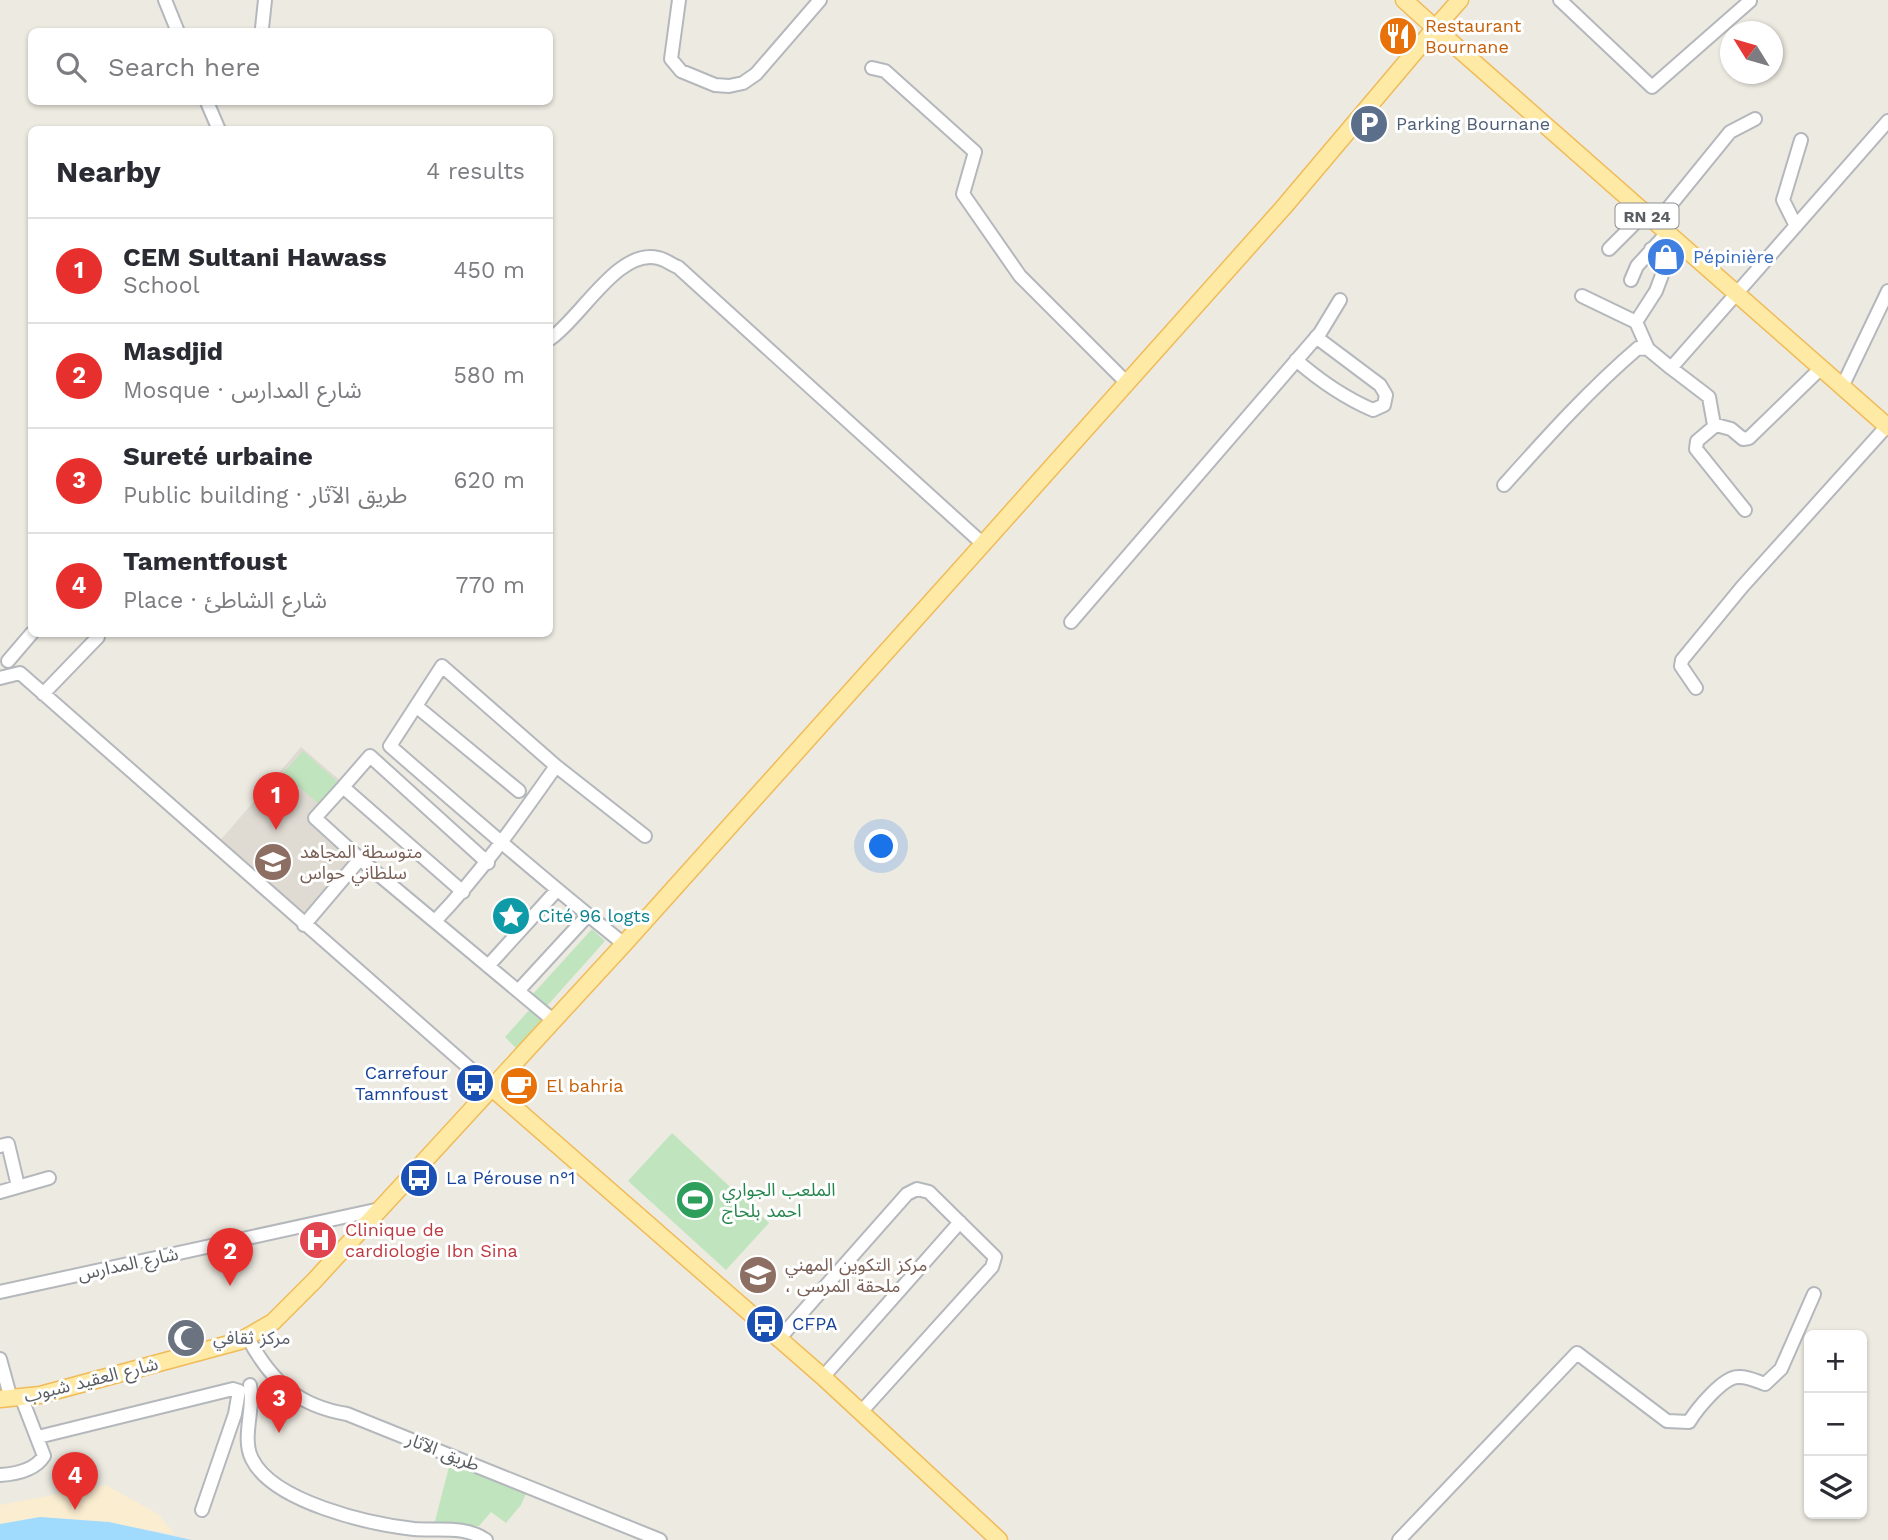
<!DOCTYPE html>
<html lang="en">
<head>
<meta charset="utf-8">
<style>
  :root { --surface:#fff; --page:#f7f7f7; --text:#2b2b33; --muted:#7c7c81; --line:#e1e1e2; --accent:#e7302d }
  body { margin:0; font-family:"Work Sans","Noto Sans Arabic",sans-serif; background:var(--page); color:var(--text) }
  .controls { position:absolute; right:21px; bottom:21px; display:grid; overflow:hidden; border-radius:10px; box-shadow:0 2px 5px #0004 }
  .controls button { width:63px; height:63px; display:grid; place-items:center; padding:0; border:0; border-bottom:2px solid var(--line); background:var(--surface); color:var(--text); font:35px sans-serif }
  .compass { position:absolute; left:1720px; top:21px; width:63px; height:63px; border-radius:50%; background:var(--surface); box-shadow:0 2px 5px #0004; rotate:307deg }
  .you { position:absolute; left:882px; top:847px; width:24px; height:24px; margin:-18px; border:5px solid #fff; border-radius:50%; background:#1a73e8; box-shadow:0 0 0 10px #1a73e833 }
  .badge { display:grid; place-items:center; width:46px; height:46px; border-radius:50%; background:var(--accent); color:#fff; font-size:23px; font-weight:700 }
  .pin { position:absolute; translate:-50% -58px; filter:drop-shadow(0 2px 4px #0008) }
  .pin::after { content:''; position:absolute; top:37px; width:24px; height:21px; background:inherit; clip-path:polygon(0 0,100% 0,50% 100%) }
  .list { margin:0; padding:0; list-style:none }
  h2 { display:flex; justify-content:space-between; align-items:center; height:91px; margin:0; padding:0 28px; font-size:30px }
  h2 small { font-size:23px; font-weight:400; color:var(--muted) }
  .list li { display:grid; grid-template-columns:46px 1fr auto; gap:21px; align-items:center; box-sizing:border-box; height:105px; padding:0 28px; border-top:2px solid var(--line) }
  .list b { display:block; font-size:26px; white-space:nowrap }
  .list p { margin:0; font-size:23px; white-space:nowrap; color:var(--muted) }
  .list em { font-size:23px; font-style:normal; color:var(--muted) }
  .icon { flex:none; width:38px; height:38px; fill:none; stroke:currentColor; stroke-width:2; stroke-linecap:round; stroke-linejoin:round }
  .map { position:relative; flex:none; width:1888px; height:1540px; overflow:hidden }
  .search { position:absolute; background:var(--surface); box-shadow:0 2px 5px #0004; left:28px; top:28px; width:525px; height:77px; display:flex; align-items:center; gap:18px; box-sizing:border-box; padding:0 24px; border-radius:10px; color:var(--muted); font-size:26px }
  .panel { position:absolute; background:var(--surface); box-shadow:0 2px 5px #0004; left:28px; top:126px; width:525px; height:511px; border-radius:10px }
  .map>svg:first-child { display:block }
  .education { fill:#dfdbd3 }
  .green { fill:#c0e5be }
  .sand { fill:#faedd0 }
  .water { fill:#a0dbfe }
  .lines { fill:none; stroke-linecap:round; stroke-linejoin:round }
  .minor-casing { stroke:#b4b8bc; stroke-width:16 }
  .major-casing { stroke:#f0bb58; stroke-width:19 }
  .minor { stroke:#fff; stroke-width:12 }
  .major { stroke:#feeaa5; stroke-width:16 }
  .labels { text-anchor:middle; stroke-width:6; stroke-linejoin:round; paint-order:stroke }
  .shield { fill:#fff; stroke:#8c8e91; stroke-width:2 }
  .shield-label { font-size:16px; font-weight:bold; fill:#5a5e62 }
  .food-label { font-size:18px; fill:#c56008; stroke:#fff; text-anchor:start }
  .service-label { font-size:18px; fill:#4e5e75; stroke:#fff; text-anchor:start }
  .shop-label { font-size:18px; fill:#366cbe; stroke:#fff; text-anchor:start }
  .education-label { font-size:18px; fill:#785e54; stroke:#fff; text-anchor:start }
  .culture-label { font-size:18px; fill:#0d838f; stroke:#fff; text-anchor:start }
  .transit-label { font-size:18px; fill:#164399; stroke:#fff; text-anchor:start }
  .leisure-label { font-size:18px; fill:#27864d; stroke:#fff; text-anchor:start }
  .health-label { font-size:18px; fill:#be3a42; stroke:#fff; text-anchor:start }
  .street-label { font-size:18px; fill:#5a5e62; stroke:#fff }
  .worship-label { font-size:18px; fill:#5b616d; stroke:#fff; text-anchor:start }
</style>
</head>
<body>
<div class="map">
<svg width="1888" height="1540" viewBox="0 0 1888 1540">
  <rect width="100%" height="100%" fill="#edeae1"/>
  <!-- education -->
  <path class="education" d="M301 747 342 782 311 817 358 862 305 919 218 843Z"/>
  <!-- green -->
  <path class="green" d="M303 751 338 782 319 804 283 773Z
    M592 929 605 941 546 1007 532 995Z
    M530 1009 543 1020 517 1049 505 1037Z
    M672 1133 769 1223 726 1270 628 1181Z
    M451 1459 528 1489 521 1505 506 1523 491 1512 479 1526 434 1525Z"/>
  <!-- sand -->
  <path class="sand" d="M106 1485 158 1514 175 1534C115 1525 61 1512 0 1524V1505Z"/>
  <!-- water -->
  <path class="water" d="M40 1517 109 1522 192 1540H0V1524Z"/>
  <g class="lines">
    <defs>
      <path id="minor" d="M165 0 178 32
        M679 0 671 59 681 71 715 85 729 86 743 83 756 74 820 0
        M1560 0 1652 87 1750 1
        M262 28 265 0
        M872 68 885 71 975 152 963 194 1020 276 1127 383
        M207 102 219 130
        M1656 223 1730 132 1755 119
        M1796 226 1783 200 1801 140
        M1609 249 1645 213
        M1631 280 1637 266 1667 233
        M1582 296 1636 322 1656 291 1665 267 1651 249
        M1636 322 1648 349 1671 368 1888 121
        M550 339C581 318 618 248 658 258 665 259 672 265 678 267L983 544
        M1296 360C1319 380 1345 398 1373 410L1384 405 1386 395 1380 385 1316 337
        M1671 368 1709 397 1714 425
        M1842 387 1888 291
        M1504 485C1547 437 1589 390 1638 348L1648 349
        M1745 510 1696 449 1697 441 1716 425 1731 429 1743 439 1749 438 1821 368
        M1071 622 1320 333 1340 300
        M8 661 32 633
        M0 678 20 673 492 1088
        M1696 688 1681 666 1682 660 1742 587 1887 426
        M43 694 98 637
        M416 706 519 791
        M556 766 645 836
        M343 787 315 818 360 859
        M463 892 343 787 370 756 488 863
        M435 921C481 873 518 820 556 766L442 666 390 746C467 813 544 880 624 944
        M304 925 360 859 554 1021
        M488 966 557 890
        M518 991 588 915
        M0 1146 8 1144 18 1186
        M0 1192 49 1178
        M0 1292 380 1209
        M248 1338C271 1381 298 1406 347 1414L660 1540
        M778 1340 907 1194 917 1189 929 1192 995 1257 992 1267 861 1412
        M0 1359 11 1399
        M823 1377 960 1222
        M250 1385C255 1408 241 1438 252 1459 273 1502 369 1524 414 1529 439 1531 464 1525 486 1540
        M38 1437 233 1389 239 1391 235 1414 202 1510
        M0 1475C17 1474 35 1470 44 1456L22 1399
        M1399 1540 1577 1353 1667 1421 1689 1422C1697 1409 1723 1377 1738 1377 1747 1376 1756 1381 1765 1384L1781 1369 1814 1294"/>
      <path id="major" d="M1460 0 1435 28 1888 427
        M492 1088 823 1377 999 1540
        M0 1399 40 1395 240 1341 273 1322 314 1281 624 944 983 544 1283 208 1435 28 1404 0"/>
    </defs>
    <!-- minor casing -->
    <use href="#minor" class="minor-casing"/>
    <!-- major casing -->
    <use href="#major" class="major-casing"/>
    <!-- minor -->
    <use href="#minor" class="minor"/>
    <!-- major -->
    <use href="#major" class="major"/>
  </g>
  <!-- icons -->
  <defs>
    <symbol id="restaurant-disc" viewBox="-11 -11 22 22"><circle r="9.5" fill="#e8710a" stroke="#fff"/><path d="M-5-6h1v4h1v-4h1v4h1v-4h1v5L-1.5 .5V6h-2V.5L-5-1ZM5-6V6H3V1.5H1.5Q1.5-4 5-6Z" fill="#fff"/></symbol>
    <symbol id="parking-disc" viewBox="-11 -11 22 22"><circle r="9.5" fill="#5c6f8a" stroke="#fff"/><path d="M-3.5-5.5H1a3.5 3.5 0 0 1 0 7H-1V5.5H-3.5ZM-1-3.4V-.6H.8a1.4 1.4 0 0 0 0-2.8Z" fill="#fff"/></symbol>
    <symbol id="shop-disc" viewBox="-11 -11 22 22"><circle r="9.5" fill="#3f7fe0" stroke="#fff"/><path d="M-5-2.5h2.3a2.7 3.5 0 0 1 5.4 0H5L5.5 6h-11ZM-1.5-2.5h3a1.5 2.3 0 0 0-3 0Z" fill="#fff"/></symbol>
    <symbol id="school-disc" viewBox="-11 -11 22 22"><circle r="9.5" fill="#8d6e63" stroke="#fff"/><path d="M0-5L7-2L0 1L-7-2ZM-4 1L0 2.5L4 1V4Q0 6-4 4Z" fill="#fff"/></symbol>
    <symbol id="sight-disc" viewBox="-11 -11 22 22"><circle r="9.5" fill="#0f9aa8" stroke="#fff"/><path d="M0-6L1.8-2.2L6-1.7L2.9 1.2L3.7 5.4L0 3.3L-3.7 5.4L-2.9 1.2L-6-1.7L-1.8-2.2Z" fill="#fff"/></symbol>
    <symbol id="bus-disc" viewBox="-11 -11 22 22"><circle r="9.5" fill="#1a4fb4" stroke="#fff"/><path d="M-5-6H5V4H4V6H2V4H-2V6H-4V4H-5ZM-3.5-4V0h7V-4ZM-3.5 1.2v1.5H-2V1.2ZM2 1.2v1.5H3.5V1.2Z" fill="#fff"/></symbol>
    <symbol id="cafe-disc" viewBox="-11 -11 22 22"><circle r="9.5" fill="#e8710a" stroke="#fff"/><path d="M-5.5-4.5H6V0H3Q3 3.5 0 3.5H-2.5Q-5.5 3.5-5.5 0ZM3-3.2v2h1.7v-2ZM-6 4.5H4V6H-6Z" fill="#fff"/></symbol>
    <symbol id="stadium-disc" viewBox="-11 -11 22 22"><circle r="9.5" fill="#2e9e5b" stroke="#fff"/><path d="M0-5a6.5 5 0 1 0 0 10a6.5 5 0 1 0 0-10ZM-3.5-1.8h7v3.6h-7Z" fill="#fff"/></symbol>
    <symbol id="hospital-disc" viewBox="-11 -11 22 22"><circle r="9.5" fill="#e0444e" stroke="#fff"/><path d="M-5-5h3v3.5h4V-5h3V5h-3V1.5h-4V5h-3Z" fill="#fff"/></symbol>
    <symbol id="university-disc" viewBox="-11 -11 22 22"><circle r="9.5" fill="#8d6e63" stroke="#fff"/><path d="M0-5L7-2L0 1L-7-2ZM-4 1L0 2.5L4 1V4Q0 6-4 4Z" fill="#fff"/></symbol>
    <symbol id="mosque-disc" viewBox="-11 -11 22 22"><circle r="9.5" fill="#6b7280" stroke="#fff"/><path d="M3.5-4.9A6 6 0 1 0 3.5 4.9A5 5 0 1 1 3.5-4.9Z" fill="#fff"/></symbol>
  </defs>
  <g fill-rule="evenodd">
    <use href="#restaurant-disc" x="1376" y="14" width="44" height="44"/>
    <use href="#parking-disc" x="1347" y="102" width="44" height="44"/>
    <use href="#shop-disc" x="1644" y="235" width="44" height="44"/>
    <use href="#school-disc" x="251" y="840" width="44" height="44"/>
    <use href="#sight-disc" x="489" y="894" width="44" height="44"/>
    <use href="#bus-disc" x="453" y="1061" width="44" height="44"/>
    <use href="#cafe-disc" x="497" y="1064" width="44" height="44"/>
    <use href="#bus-disc" x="397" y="1156" width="44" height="44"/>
    <use href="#stadium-disc" x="673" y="1178" width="44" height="44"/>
    <use href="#hospital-disc" x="296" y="1218" width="44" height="44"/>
    <use href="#university-disc" x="736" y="1253" width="44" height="44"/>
    <use href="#bus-disc" x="743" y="1302" width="44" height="44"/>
    <use href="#mosque-disc" x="164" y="1316" width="44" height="44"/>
  </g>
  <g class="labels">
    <!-- shield labels -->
    <rect class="shield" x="1615.5" y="203.5" width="63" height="25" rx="5"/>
    <g class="shield-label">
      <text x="1647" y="222">RN 24</text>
    </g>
    <!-- food labels -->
    <g class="food-label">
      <text x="1425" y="32">Restaurant<tspan x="1425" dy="21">Bournane</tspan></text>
      <text x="546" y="1092">El bahria</text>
    </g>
    <!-- service labels -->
    <g class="service-label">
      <text x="1396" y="130">Parking Bournane</text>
    </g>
    <!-- shop labels -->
    <g class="shop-label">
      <text x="1693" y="263">Pépinière</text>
    </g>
    <!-- education labels -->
    <g class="education-label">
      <text x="300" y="858">متوسطة المجاهد<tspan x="300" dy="21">سلطاني حواس</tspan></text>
      <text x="785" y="1271">مركز التكوين المهني<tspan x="785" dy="21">، ملحقة المرسى</tspan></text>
    </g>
    <!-- culture labels -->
    <g class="culture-label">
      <text x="538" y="922">Cité 96 logts</text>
    </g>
    <!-- transit labels -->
    <g class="transit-label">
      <text x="448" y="1079" text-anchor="end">Carrefour<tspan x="448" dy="21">Tamnfoust</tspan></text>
      <text x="446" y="1184">La Pérouse n°1</text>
      <text x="792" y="1330">CFPA</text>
    </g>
    <!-- leisure labels -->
    <g class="leisure-label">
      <text x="722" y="1196">الملعب الجواري<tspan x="722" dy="21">احمد بلحاج</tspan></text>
    </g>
    <!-- health labels -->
    <g class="health-label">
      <text x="345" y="1236">Clinique de<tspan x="345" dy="21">cardiologie Ibn Sina</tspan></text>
    </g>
    <!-- street labels -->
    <g class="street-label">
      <text transform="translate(128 1264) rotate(-12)" y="6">شارع المدارس</text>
      <text transform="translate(91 1380) rotate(-14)" y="6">شارع العقيد شبوب</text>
      <text transform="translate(443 1452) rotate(21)" y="6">طريق الآثار</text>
    </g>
    <!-- worship labels -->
    <g class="worship-label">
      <text x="213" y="1344">مركز ثقافي</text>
    </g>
  </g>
</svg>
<div class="controls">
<button>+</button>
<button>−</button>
<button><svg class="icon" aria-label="layers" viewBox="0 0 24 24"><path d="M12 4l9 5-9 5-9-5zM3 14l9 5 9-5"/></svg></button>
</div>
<svg class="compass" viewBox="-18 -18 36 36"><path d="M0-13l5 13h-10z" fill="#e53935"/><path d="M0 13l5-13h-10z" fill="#7c7c81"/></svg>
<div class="you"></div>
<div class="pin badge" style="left:276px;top:830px">1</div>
<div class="pin badge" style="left:230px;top:1286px">2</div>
<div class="pin badge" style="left:279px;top:1433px">3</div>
<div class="pin badge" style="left:75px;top:1510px">4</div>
<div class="search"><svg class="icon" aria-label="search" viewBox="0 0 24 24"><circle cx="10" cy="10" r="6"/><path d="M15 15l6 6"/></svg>Search here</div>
<section class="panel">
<h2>Nearby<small>4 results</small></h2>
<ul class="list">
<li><span class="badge">1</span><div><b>CEM Sultani Hawass</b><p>School</p></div><em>450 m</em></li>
<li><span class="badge">2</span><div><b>Masdjid</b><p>Mosque · شارع المدارس</p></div><em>580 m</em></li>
<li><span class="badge">3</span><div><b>Sureté urbaine</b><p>Public building · طريق الآثار</p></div><em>620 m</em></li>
<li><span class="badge">4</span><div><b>Tamentfoust</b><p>Place · شارع الشاطئ</p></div><em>770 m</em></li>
</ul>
</section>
</div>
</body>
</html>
